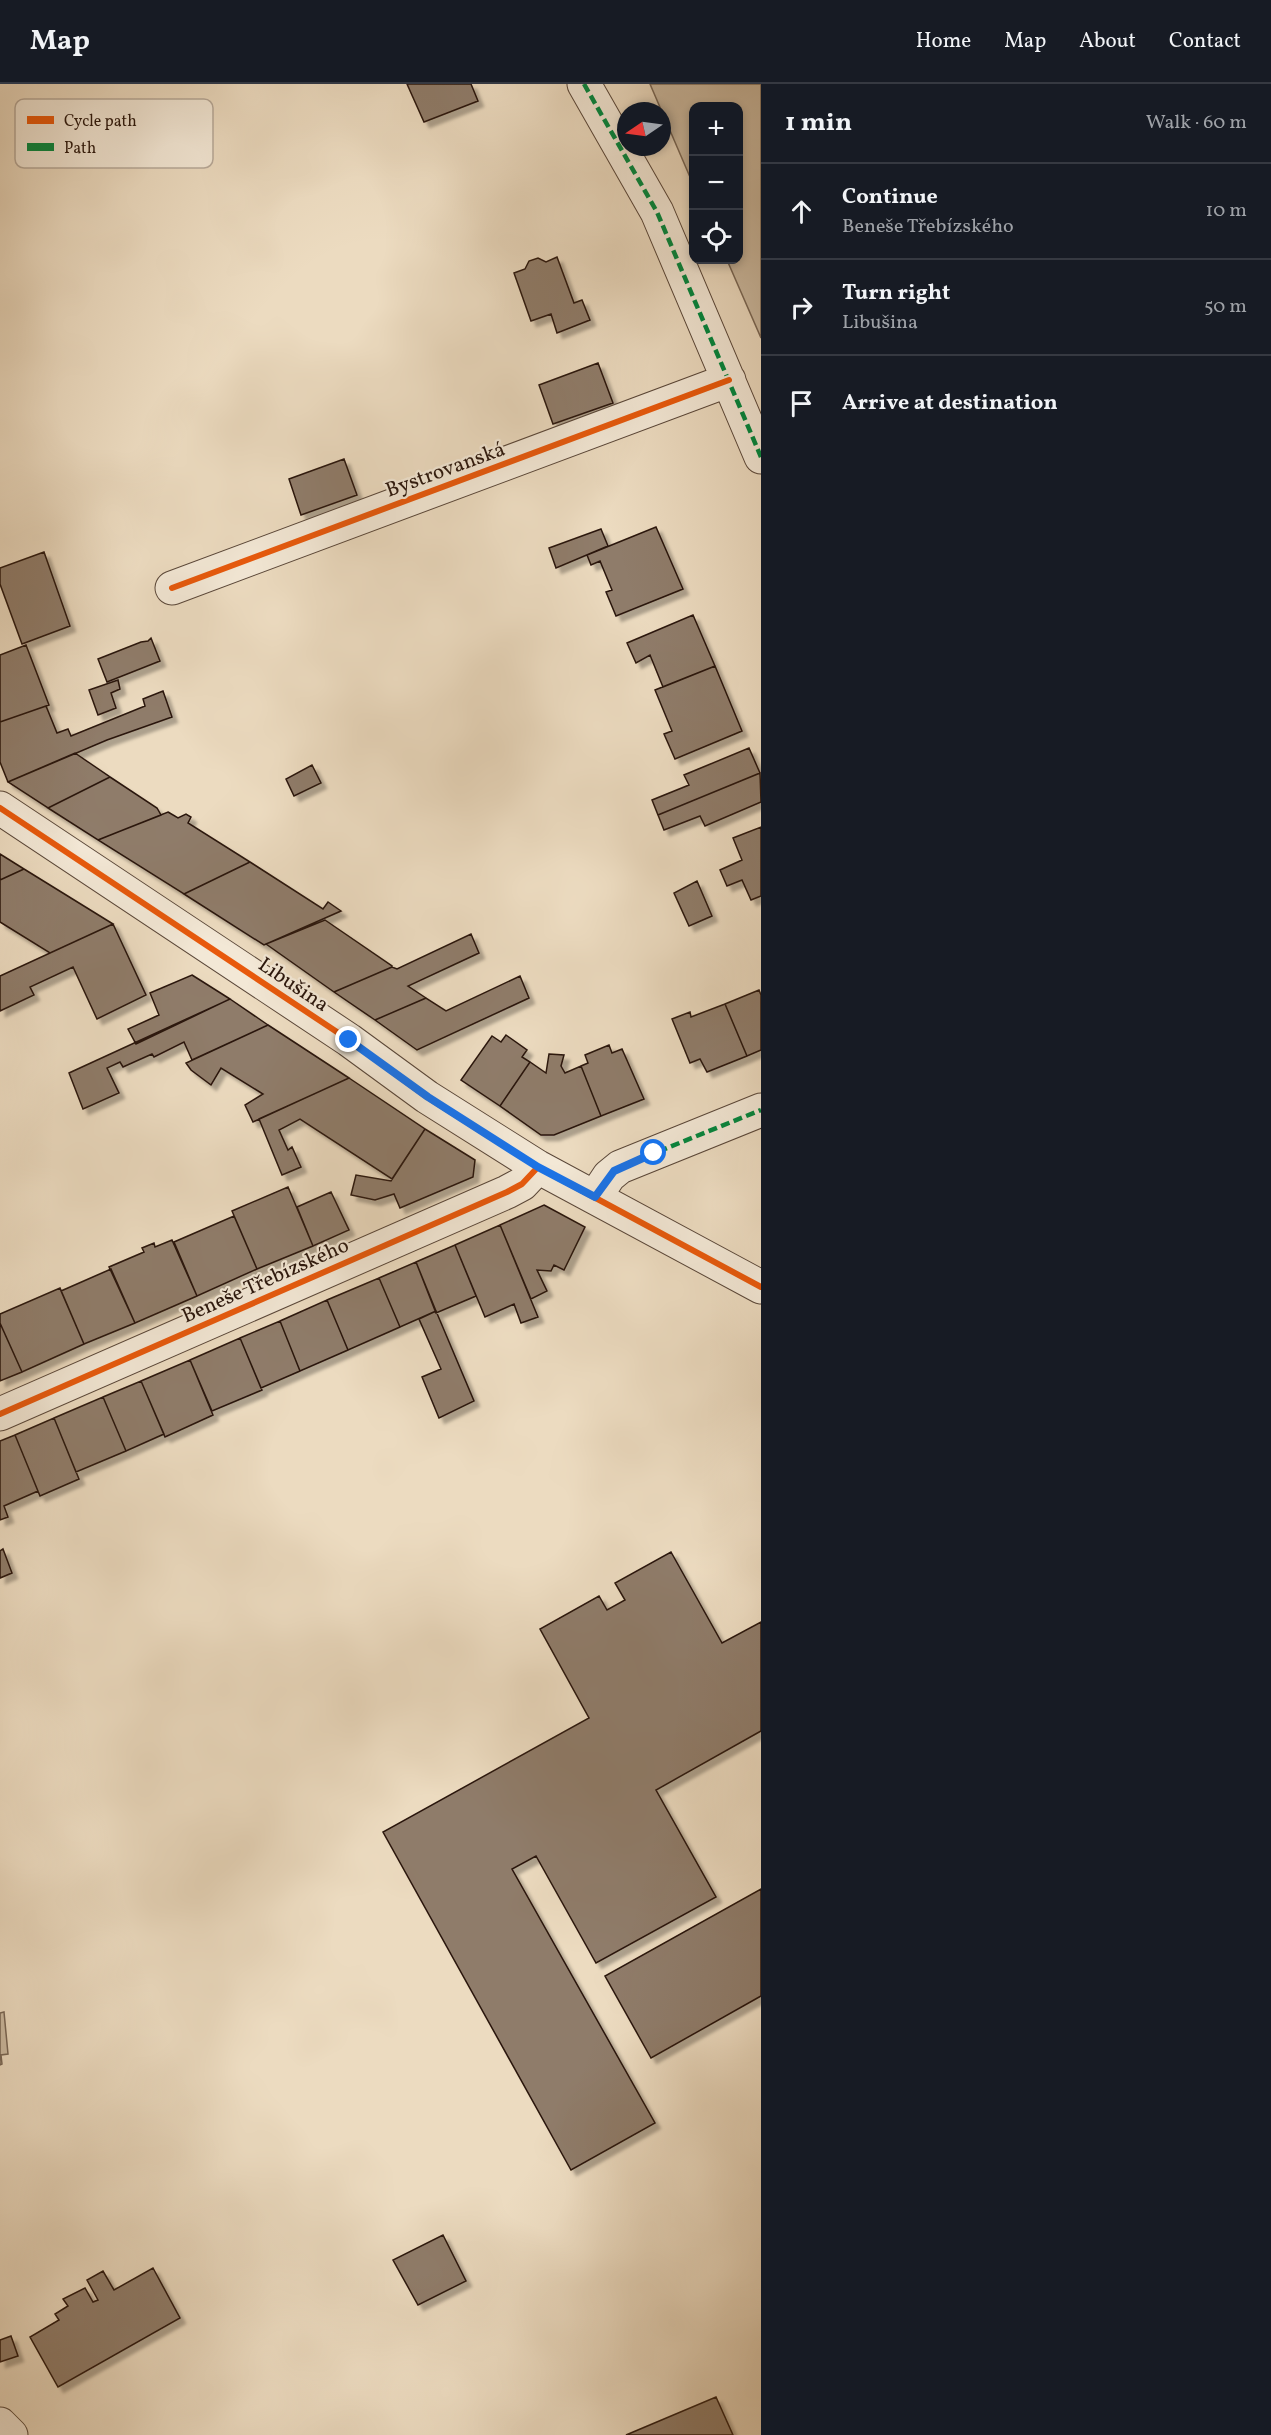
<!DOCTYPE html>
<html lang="en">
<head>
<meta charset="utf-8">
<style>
  :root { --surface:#171b24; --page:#242831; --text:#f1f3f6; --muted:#9ea1a6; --line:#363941 }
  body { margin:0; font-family:Vollkorn,serif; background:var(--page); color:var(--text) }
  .controls { position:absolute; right:18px; top:18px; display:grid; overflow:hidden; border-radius:12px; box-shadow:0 3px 9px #0003 }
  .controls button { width:54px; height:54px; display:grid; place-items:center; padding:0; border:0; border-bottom:2px solid var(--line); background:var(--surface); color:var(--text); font:30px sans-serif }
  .compass { position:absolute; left:617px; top:18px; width:54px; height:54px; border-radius:50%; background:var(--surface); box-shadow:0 3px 9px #0003; rotate:257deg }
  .stop { position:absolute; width:18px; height:18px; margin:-14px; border:4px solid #1a73e8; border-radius:50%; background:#fff }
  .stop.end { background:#1a73e8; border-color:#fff; box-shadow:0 2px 6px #0008 }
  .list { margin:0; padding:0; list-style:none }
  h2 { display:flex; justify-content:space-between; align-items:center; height:78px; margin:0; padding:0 24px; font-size:26px }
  h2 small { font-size:20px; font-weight:400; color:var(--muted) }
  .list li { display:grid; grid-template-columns:39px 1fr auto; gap:18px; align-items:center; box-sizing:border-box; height:96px; padding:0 24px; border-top:2px solid var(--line) }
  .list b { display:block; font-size:22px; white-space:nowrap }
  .list p { margin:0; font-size:20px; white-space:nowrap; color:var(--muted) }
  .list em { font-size:20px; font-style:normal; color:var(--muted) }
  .icon { flex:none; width:33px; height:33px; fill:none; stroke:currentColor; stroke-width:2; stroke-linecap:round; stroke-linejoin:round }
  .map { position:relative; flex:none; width:761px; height:2351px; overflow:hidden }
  header { display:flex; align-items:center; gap:36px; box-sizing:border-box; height:84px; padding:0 30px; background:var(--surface); border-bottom:2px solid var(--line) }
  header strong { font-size:28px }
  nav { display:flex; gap:33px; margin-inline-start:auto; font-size:21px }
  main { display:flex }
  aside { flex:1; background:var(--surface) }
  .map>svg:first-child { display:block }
  .green { fill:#cbbaa1; stroke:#7a6856; stroke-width:1.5 }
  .building { fill:#8f7c6a; stroke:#2a160c; stroke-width:1.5; filter:url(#shadow) }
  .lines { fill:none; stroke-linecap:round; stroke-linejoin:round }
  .minor-casing { stroke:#5a4739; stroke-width:35 }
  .minor { stroke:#f3e8d6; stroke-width:33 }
  .quiet { stroke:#00873e; stroke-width:4.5; stroke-dasharray:9 4.5; stroke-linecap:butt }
  .cycleway-casing { stroke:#f3e8d6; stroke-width:10 }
  .cycleway { stroke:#e8590c; stroke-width:6 }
  .route { stroke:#1a73e8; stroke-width:8 }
  .labels { text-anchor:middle; stroke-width:4.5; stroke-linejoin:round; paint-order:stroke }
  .street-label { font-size:21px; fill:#2a160c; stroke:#f3e8d6 }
  .key { fill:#f3e8d6; stroke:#b7a999; stroke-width:1.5 }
  .key-label { font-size:16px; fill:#2a160c }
</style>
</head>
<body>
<header>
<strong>Map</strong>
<nav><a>Home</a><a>Map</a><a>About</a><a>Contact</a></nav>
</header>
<main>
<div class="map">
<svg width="761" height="2351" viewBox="0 0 761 2351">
  <defs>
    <filter id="shadow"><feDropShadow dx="5.5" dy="5.5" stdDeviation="1.5" flood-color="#0004"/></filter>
  </defs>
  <rect width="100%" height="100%" fill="#ecdbc0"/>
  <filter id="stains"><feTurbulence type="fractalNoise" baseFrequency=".00333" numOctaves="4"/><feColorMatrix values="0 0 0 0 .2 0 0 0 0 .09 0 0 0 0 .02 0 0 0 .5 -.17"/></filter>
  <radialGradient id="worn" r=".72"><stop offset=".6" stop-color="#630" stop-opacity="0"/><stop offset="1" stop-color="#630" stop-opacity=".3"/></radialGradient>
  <!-- green -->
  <path class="green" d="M650 0H761V254L727 176H738V22H694L693 100Z
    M4 1928 8 1970 1 1971 2 1980 0 1981V1929Z"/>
  <!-- building -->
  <path class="building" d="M407 0H471L478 17 424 38Z
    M557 173 574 219 582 216 590 236 557 249 551 230 531 237 514 189 525 185 529 177 538 174 546 178Z
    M598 279 613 319 553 340 539 301Z
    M344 375 357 411 301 431 289 395Z
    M656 443 683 505 616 532 606 508 612 506 600 477 591 481 587 471Z
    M601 445 608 462 556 484 549 464Z
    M44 468 70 542 22 560 0 500V484Z
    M693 531 715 582 663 603 650 571 636 579 627 559Z
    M151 554 160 577 107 598 98 575 141 558 148 557Z
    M26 561 49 621 0 638V571Z
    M715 582 742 647 675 675 664 650 672 647 655 606Z
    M118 596 120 605 111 609 116 624 98 631 89 606Z
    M163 607 172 633 107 656 8 698 0 678V638L46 622 57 649 68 645 71 652 145 622 143 615Z
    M749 664 760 689 658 731 652 716 689 701 684 691Z
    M75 669 110 693 48 724 8 698Z
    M312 681 321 699 294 712 286 695Z
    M760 689 761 718 705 742 700 732 664 746 658 731Z
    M110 693 157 724 161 731 98 756 48 724Z
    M168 728 178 734 186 730 191 733 188 739 250 778 184 810 98 756Z
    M761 743V812L751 816 742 796 727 802 720 786 742 776 733 754Z
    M0 770 24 785 0 796Z
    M250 778 323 825 328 818 341 827 264 861 184 810Z
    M24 785 113 840 50 869 0 838V796Z
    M697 797 712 832 689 842 674 809Z
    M325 836 392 882V883L334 908 266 860Z
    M113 840 146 911 97 935 73 883 30 903 34 911 0 927V892Z
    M471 850 479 869 408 902 426 914 375 936 334 908 392 883 397 885Z
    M192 891 230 915 136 960 128 945 159 931 150 909Z
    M520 892 529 914 417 966 375 936 426 914 446 927Z
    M759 906 761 911V966L747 972 725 920Z
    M230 915 268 941 192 976 184 958 154 973 152 970 123 983 120 978 107 984 119 1009 83 1025 69 989Z
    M725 920 747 972 707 988 700 975 690 979 672 935 690 928 691 933Z
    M268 941 349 994 253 1038 245 1021 263 1010 221 984 211 1001 191 986 186 979Z
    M506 951 527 966 522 973 530 978 500 1022 461 996 492 952 501 958Z
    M609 961 612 969 622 965 644 1015 601 1032 581 982 588 979 585 971Z
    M549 970 564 971 561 982 565 989 581 982 601 1032 554 1051H541L500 1022 530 978 546 989Z
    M349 994 425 1045 392 1095 300 1035 279 1046 288 1066 292 1063 301 1083 282 1091 259 1035Z
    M425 1045 475 1076 473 1093 400 1124 394 1110 375 1116 351 1111 356 1091 391 1097Z
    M288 1103 313 1162 257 1185 232 1127Z
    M331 1108 349 1146 313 1162 297 1123Z
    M544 1121 585 1143 564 1186 554 1181 551 1187 537 1186 547 1207 531 1215 500 1141Z
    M234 1132 257 1185 197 1212 174 1158Z
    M500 1141 538 1233 521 1239 514 1220 485 1233 455 1161Z
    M172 1156 197 1212 135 1239 109 1183 144 1168 142 1164 154 1159 155 1163Z
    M455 1161 476 1212 436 1229 416 1178Z
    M416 1178 436 1227 400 1243 379 1194Z
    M111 1185 135 1239 84 1260 61 1207Z
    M379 1194 400 1243 348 1266 327 1216Z
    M60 1204 84 1260 22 1288 0 1239V1230Z
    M327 1216 348 1266 300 1287 280 1237Z
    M436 1227 474 1317 439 1334 422 1293 441 1285 419 1235Z
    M280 1237 300 1287 261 1304 240 1254Z
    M0 1239 22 1288 0 1297Z
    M240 1254 262 1306 212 1327 190 1276Z
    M190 1276 213 1331 165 1353 141 1297Z
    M141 1297 164 1350 126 1367 103 1313Z
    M103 1313 126 1367 76 1388 54 1334Z
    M54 1334 79 1395 40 1412 15 1351Z
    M15 1351 38 1407 4 1422 8 1433 0 1436V1357Z
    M3 1465 12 1489 0 1494V1467Z
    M671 1468 722 1559 761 1538V1647L656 1706 716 1813 596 1879 536 1772 512 1785 655 2039 571 2086 383 1748 589 1634 540 1545 599 1512 607 1526 625 1516 615 1499Z
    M761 1805V1912L651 1974 605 1892Z
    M443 2151 466 2197 418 2221 393 2176Z
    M153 2184 180 2234 58 2303 30 2253 59 2236 55 2230 68 2222 63 2215 85 2204 93 2218 98 2216 87 2196 103 2187 114 2206Z
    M11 2252 18 2272 0 2278V2256Z
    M716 2313 733 2351H626Z"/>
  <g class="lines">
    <defs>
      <path id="minor" d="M584 0 657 128 761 373
        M172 504 729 296
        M0 724 349 956 427 1013 538 1083 761 1203
        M595 1113 609 1092 620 1083 761 1026
        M0 1330 507 1108 522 1100 538 1083
        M0 2340 11 2351"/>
    </defs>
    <!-- minor casing -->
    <use href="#minor" class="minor-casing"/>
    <!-- minor -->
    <use href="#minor" class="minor"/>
    <!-- quiet -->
    <path class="quiet" d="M584 0 657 128 761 373
      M595 1113 609 1092 620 1083 761 1026"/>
    <defs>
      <path id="cycleway" d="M172 504 729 296
        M0 724 349 956 427 1013 538 1083 761 1203
        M0 1330 507 1108 522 1100 538 1083"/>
    </defs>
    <!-- cycleway casing -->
    <use href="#cycleway" class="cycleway-casing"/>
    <!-- cycleway -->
    <use href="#cycleway" class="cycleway"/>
  </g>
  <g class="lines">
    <!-- route -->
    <path class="route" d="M349 956 428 1013 538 1083 595 1113 614 1087 654 1069"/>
  </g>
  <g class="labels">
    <!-- street labels -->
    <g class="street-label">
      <text transform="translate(445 385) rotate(-20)" y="7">Bystrovanská</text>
      <text transform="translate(294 900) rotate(34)" y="7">Libušina</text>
      <text transform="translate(265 1196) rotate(-24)" y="7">Beneše Třebízského</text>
    </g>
  </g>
  <!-- legend -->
  <rect x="15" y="15" width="198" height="69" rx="9" class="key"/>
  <rect x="27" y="32" width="27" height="8" fill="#e8590c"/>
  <rect x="27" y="59" width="27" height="8" fill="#00873e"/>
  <g class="key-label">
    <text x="64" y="42">Cycle path</text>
    <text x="64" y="69">Path</text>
  </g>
  <rect width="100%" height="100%" filter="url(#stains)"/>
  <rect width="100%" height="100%" fill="url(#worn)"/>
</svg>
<div class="controls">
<button>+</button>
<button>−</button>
<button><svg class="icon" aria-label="locate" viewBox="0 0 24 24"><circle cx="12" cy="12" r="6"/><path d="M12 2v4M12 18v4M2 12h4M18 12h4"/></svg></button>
</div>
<svg class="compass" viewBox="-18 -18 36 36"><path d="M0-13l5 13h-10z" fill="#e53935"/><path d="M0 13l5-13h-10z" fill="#9ea1a6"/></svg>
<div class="stop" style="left:654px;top:1069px"></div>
<div class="stop end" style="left:349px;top:956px"></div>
</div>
<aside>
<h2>1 min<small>Walk · 60 m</small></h2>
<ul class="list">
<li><svg class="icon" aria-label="ahead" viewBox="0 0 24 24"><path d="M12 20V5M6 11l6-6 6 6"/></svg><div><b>Continue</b><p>Beneše Třebízského</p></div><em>10 m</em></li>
<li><svg class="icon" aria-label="right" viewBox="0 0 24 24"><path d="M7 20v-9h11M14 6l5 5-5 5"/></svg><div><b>Turn right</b><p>Libušina</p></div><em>50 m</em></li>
<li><svg class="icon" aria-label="arrive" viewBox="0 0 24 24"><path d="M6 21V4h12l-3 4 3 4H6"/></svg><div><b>Arrive at destination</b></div></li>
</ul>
</aside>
</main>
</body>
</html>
